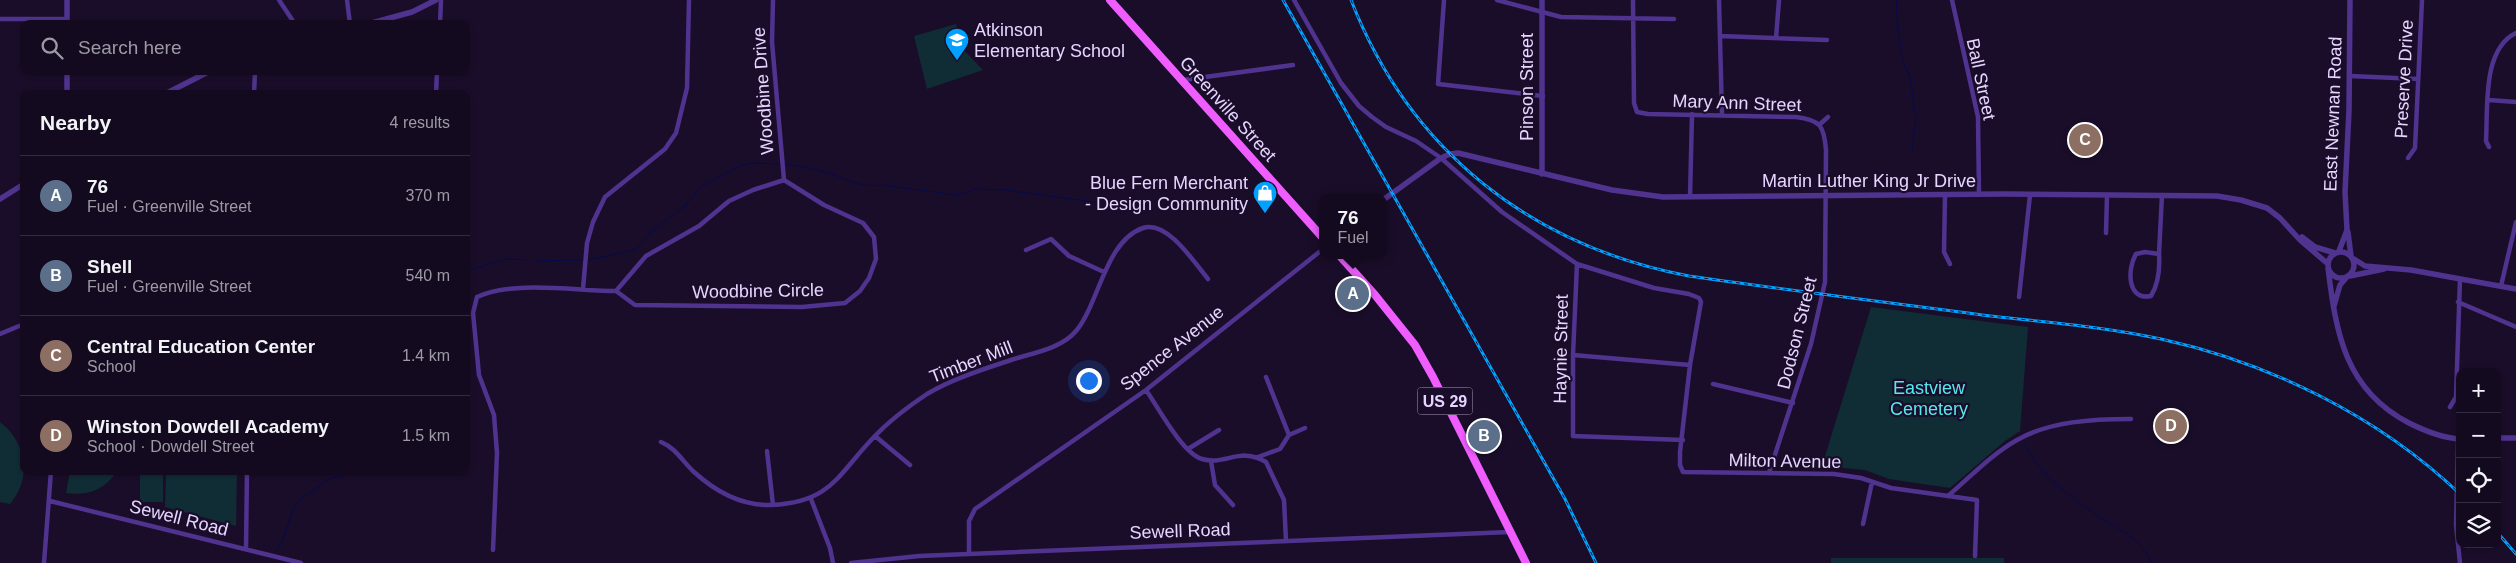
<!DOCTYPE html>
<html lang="en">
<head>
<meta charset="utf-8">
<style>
  :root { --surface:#140a20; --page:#1d1329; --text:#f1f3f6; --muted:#9d9aa5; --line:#332b3e; --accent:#b45309 }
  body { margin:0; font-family:Arial,sans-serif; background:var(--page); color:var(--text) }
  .controls { position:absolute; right:15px; bottom:15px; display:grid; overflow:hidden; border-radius:10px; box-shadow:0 1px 4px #0004 }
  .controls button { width:45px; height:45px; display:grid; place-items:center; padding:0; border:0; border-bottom:1px solid var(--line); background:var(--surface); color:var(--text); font:25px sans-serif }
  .you { position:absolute; left:1088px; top:380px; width:18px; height:18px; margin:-12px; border:4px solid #fff; border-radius:50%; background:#1a73e8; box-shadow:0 0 0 8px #1a73e833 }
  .badge { display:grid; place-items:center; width:32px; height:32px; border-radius:50%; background:var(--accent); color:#fff; font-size:16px; font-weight:700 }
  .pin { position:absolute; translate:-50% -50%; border:2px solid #fff; box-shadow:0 1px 5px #0006 }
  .popup { position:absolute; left:1319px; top:194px; width:68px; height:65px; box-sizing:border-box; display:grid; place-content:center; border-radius:10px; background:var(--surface); filter:drop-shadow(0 1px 4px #0005); font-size:16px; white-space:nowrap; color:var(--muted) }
  .popup b { font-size:19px; color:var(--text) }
  .popup::after { content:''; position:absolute; left:50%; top:100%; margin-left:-10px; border:10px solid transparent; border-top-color:var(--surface) }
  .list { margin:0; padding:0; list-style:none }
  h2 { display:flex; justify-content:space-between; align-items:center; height:65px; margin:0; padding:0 20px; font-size:21px }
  h2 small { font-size:16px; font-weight:400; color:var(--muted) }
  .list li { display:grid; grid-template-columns:32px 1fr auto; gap:15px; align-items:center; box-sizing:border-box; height:80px; padding:0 20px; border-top:1px solid var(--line) }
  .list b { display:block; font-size:19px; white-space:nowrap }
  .list p { margin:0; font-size:16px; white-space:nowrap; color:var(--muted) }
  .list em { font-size:16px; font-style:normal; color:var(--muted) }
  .icon { flex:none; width:28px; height:28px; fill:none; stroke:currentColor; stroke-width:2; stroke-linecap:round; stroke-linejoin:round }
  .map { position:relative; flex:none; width:2516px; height:563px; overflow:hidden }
  .search { position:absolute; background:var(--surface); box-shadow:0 1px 4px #0004; left:20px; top:20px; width:450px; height:55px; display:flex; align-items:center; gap:12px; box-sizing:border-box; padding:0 18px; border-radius:10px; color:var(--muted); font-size:19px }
  .panel { position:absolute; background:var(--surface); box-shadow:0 1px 4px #0004; left:20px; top:90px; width:450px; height:385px; border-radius:10px }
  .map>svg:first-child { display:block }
  .green { fill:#102c35 }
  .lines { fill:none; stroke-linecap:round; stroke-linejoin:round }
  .stream { stroke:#040b4c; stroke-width:1 }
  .minor { stroke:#50338e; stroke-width:4.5 }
  .tertiary { stroke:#50338e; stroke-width:5.5 }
  .primary { stroke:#ef5dff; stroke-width:8 }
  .rail-casing { stroke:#02a1ff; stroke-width:3 }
  .rail { stroke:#1a0d2a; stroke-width:1; stroke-dasharray:4; stroke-linecap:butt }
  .labels { text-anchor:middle; stroke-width:4.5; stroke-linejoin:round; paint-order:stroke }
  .shield { fill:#1a0d2a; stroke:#a99abf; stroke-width:1 }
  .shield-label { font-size:16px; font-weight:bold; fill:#e6d6ff }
  .poi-label { font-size:18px; fill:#e6d6ff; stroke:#1a0d2a; text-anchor:start }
  .street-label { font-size:18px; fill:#e6d6ff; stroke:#1a0d2a }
  .park-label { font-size:18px; fill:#55e9ed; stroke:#1a0d2a }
</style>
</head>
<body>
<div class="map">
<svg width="2516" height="563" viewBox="0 0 2516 563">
  <rect width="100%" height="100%" fill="#1a0d2a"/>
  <!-- green -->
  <path class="green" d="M956 24 961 47 983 70 927 89 914 36Z
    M1871 307 2028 327 2020 431 2005 441 1950 488 1889 479 1865 470 1822 466Z
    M0 422C27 443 32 478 10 504L0 502Z
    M70 471H117C105 490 88 496 66 493Z
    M140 471H163V502H140Z
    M166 471H237L236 526 165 507Z
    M1831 558H2004V563H1831Z"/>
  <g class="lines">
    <!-- stream -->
    <path class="stream" d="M1897 0 1896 9 1902 58 1910 78 1916 119 1912 150
      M784 164C799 166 813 168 828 173 847 179 861 188 881 185L958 195 976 189 1005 190 1131 207 1144 203
      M588 260 635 250 653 230 684 207 701 187 740 166 751 163 779 164
      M534 261 583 260
      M471 270 506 259 527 260
      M2024 443C2040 477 2072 498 2101 518 2121 531 2142 539 2152 563
      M276 551 282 542 294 507 299 501 329 479 359 471"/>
    <!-- minor -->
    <path class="minor" d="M279 0 295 24
      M347 0 350 24
      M773 0 772 42 784 180
      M1294 0 1341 83 1359 106 1372 117 1386 127 1416 141 1441 158 1502 212 1577 264 1654 288 1689 294 1699 298 1701 302 1690 365 1680 452V465L1683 472 1834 474 1861 478 1891 488 1977 500 1975 556
      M1444 0 1438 84 1543 96
      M1497 0 1561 17 1674 19
      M1633 0 1634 103 1637 112 1648 114 1796 117C1821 120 1824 126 1826 150L1825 282 1811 344 1769 473
      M1719 0 1722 115
      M1952 0 1978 117 1979 195
      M0 19H67
      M440 24 441 0
      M1720 36 1827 40
      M1776 38 1779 0
      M2350 76 2418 79
      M1183 80 1293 65
      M254 94 255 71
      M436 94 437 71
      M2489 100 2516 102
      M1819 125 1828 117
      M2489 147 2486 141C2488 108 2482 49 2516 33
      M2408 158 2415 148 2422 0
      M784 180 824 205 863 223 874 237 876 259 869 278 860 291 845 303 802 307 635 305 616 291 646 256 699 226 729 201 753 190Z
      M1945 195 1944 252 1950 264
      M1690 197 1692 114
      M2106 233 2107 195
      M1026 250 1051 239 1069 256 1104 272
      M2145 252 2159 254C2160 269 2159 283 2151 296 2127 301 2127 269 2136 254Z
      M2159 254 2162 195
      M1577 264 1573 355V436L1683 440
      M2501 286 2516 222
      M583 289 587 243 593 222 605 197 665 149 676 133 687 88 689 0
      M2019 297 2030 195
      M2458 302 2516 327
      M0 334 24 324
      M1573 355 1690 365
      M1713 384 1793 403
      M1146 390C1158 407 1182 453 1202 459 1225 466 1240 446 1266 462L1284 500 1286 541
      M2450 407 2456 397 2460 279
      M1289 435 1305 428
      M875 436 910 465
      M2458 439 2456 525 2460 563
      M661 442C676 448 683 462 694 472 716 492 743 506 772 505 832 502 838 474 874 437 889 421 909 406 927 394 952 379 984 369 1011 360 1032 353 1061 349 1076 331 1099 304 1105 241 1143 228 1167 220 1194 262 1208 279
      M1188 449 1219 430
      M767 451 773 505
      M1258 457 1280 449 1289 435 1266 377
      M1211 461 1215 485 1233 505
      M1948 496C1970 477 1992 454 2017 440 2050 421 2094 419 2131 419
      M811 499 830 548 833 563
      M50 501 301 563
      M1863 524 1872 482
      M246 549 247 471
      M493 550 497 453 494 415 479 375 473 313 477 297C513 280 577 291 616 291
      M969 553V521L975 509 1146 390 1323 249
      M44 563 51 471
      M851 563 919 556 1510 532"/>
    <!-- tertiary -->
    <path class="tertiary" d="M67 24V0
      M368 24 412 12 436 0
      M67 94V71
      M165 94 210 71
      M1542 174V0
      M0 199 24 184
      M1383 200 1441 158 1450 154 1458 153 1612 190 1663 197 2003 194 2217 196 2241 200 2267 208 2280 218 2300 240 2328 264
      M2348 232 2351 256
      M2302 237 2315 247 2335 253
      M2339 251 2347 230 2345 192 2349 110 2350 0
      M2328 265a13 13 0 1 1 26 0a13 13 0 1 1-26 0Z
      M2354 259 2365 266 2411 270 2516 289
      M2328 268C2336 333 2345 390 2409 423 2425 431 2442 438 2460 439
      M2350 276 2384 269
      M2334 306 2340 285 2346 278
      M2497 438H2516"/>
    <!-- primary -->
    <path class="primary" d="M1110 0 1323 238
      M1339 255 1375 295 1415 345 1433 377 1526 563"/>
    <defs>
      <path id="rail" d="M1283 0 1565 499 1596 563
        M1351 0C1410 151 1531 246 1689 276 1787 290 1884 302 1982 315 2041 322 2102 326 2161 339 2270 363 2378 416 2460 494
        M2497 532 2516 554"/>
    </defs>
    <!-- rail casing -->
    <use href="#rail" class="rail-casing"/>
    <!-- rail -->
    <use href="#rail" class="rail"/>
  </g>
  <!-- icons -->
  <defs>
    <symbol id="school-pin" viewBox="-11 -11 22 30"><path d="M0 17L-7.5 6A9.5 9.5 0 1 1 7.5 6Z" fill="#02a1ff" stroke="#1a0d2a"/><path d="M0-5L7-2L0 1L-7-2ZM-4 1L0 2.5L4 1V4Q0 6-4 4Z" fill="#fff"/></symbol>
    <symbol id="shop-pin" viewBox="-11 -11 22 30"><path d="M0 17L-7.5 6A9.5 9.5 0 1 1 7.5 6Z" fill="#02a1ff" stroke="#1a0d2a"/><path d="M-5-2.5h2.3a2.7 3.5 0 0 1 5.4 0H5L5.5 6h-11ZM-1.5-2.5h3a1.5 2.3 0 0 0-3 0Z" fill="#fff"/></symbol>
  </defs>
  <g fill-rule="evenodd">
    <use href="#school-pin" x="943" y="26" width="28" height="38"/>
    <use href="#shop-pin" x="1251" y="179" width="28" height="38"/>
  </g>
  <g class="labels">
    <!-- shield labels -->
    <rect class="shield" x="1417.5" y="387.5" width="55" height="27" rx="4"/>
    <g class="shield-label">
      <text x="1445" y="407">US 29</text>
    </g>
    <!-- poi labels -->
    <g class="poi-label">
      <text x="974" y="36">Atkinson<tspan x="974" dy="21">Elementary School</tspan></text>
      <text x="1248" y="189" text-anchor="end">Blue Fern Merchant<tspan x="1248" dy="21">- Design Community</tspan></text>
    </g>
    <!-- street labels -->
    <g class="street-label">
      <text transform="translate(1981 79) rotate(78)" y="6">Ball Street</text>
      <text transform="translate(2404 79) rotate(-87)" y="6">Preserve Drive</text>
      <text transform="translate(1527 87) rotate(-90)" y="6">Pinson Street</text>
      <text transform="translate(763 91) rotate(-94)" y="6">Woodbine Drive</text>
      <text transform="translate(1737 103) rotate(2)" y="6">Mary Ann Street</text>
      <text transform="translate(1228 109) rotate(48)" y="6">Greenville Street</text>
      <text transform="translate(2333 114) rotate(-88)" y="6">East Newnan Road</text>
      <text x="1869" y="187">Martin Luther King Jr Drive</text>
      <text transform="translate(758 291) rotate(-1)" y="6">Woodbine Circle</text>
      <text transform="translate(1797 333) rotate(-76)" y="6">Dodson Street</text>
      <text transform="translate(1172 348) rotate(-38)" y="6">Spence Avenue</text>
      <text transform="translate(1561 349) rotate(-89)" y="6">Haynie Street</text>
      <text transform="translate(971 362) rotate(-21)" y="6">Timber Mill</text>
      <text transform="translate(1785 461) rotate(1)" y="6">Milton Avenue</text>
      <text transform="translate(179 518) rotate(14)" y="6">Sewell Road</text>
      <text transform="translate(1180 531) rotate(-2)" y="6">Sewell Road</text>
    </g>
    <!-- park labels -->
    <g class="park-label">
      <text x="1929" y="394">Eastview<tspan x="1929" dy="21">Cemetery</tspan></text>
    </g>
  </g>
</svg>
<div class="controls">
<button>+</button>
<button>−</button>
<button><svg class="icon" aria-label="locate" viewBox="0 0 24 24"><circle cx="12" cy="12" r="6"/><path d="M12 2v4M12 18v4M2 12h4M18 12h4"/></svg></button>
<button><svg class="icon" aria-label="layers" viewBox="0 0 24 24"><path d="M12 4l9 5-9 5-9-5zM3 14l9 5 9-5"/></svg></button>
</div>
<div class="you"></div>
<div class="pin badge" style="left:1353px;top:294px;background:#5c6f8a">A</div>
<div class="popup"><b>76</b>Fuel</div>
<div class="pin badge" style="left:1484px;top:436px;background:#5c6f8a">B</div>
<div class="pin badge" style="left:2085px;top:140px;background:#8d6e63">C</div>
<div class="pin badge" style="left:2171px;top:426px;background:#8d6e63">D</div>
<div class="search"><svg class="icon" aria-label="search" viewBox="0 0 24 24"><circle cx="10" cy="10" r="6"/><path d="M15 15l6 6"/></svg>Search here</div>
<section class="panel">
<h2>Nearby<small>4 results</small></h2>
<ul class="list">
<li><span class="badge" style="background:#5c6f8a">A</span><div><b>76</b><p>Fuel · Greenville Street</p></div><em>370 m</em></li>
<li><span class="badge" style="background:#5c6f8a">B</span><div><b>Shell</b><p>Fuel · Greenville Street</p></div><em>540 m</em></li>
<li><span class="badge" style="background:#8d6e63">C</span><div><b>Central Education Center</b><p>School</p></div><em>1.4 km</em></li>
<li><span class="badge" style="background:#8d6e63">D</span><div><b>Winston Dowdell Academy</b><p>School · Dowdell Street</p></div><em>1.5 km</em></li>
</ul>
</section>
</div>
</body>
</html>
